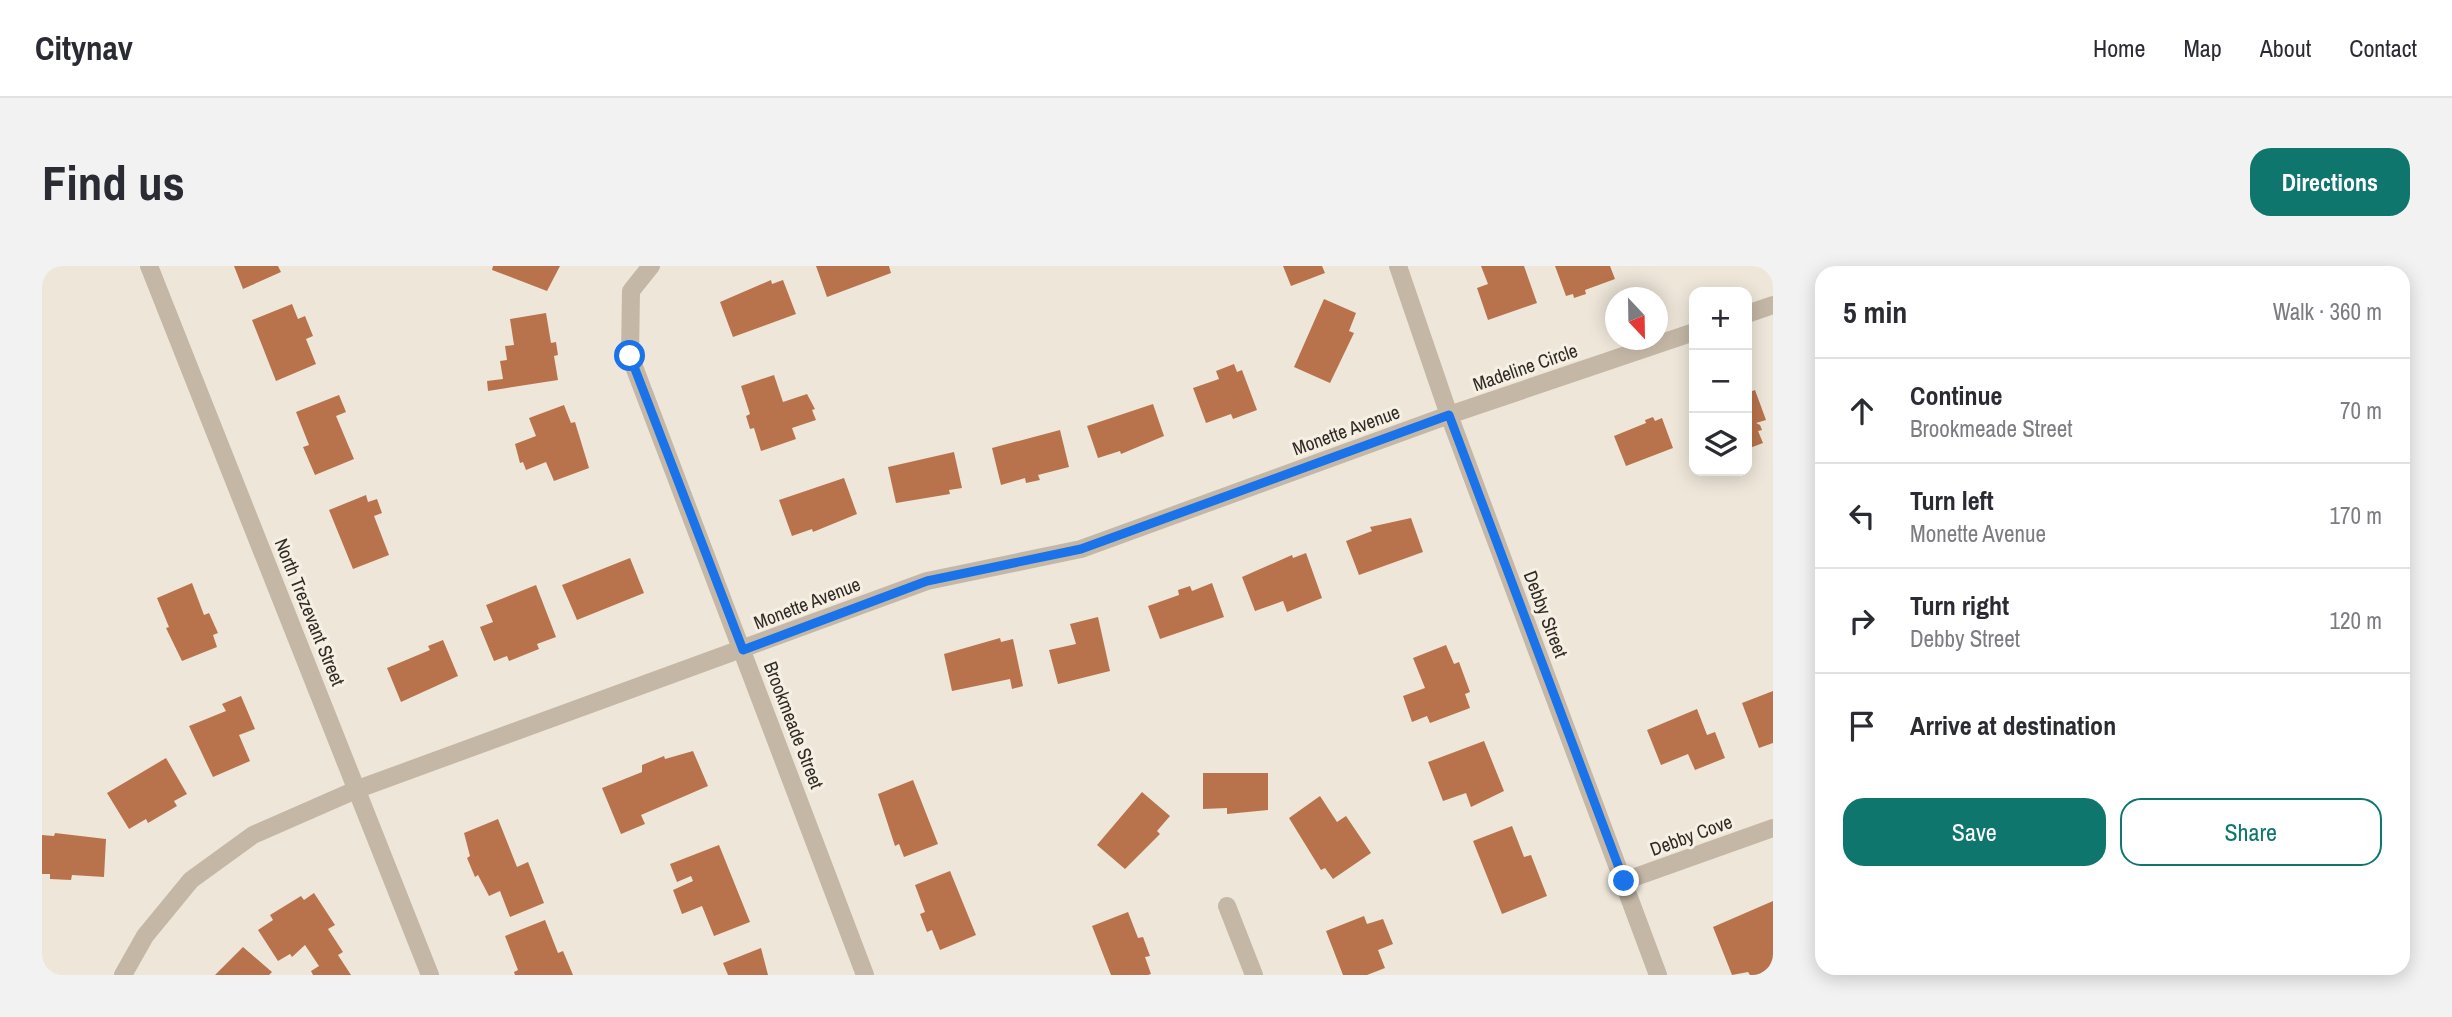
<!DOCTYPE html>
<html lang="en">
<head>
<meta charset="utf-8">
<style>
  :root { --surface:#fff; --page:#f2f2f3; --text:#2b2b33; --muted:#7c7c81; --line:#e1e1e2; --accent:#0f766e }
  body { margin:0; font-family:"Archivo Narrow",sans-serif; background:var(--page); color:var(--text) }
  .controls { position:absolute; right:21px; top:21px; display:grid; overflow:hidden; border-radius:14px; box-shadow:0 4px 18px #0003 }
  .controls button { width:63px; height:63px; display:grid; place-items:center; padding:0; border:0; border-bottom:2px solid var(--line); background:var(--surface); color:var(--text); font:35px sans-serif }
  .compass { position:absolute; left:1563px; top:21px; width:63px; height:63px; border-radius:50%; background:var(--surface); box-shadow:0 4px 18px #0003; rotate:158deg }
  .stop { position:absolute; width:21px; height:21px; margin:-16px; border:5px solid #1a73e8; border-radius:50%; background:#fff }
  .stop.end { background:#1a73e8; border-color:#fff; box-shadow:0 2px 7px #0008 }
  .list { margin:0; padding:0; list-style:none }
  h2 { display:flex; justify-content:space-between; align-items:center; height:91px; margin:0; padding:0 28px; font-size:30px }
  h2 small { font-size:23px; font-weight:400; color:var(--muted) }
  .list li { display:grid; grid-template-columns:46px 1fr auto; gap:21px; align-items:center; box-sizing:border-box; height:105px; padding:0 28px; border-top:2px solid var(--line) }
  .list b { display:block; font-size:26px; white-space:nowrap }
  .list p { margin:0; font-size:23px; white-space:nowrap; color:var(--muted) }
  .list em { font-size:23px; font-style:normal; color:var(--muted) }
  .actions { display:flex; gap:14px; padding:21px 28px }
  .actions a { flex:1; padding:16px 0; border:2px solid var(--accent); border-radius:21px; text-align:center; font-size:24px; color:var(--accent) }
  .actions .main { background:var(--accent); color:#fff }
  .icon { flex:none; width:38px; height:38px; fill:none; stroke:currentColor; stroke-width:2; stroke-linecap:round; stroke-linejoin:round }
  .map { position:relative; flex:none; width:1731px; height:709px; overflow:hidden; border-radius:21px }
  header { display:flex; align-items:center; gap:42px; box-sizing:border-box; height:98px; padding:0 35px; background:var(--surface); border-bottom:2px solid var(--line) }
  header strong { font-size:33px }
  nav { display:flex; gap:38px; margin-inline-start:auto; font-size:24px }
  .intro { display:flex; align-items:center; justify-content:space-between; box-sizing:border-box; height:168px; padding:0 42px }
  h1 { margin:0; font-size:49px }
  .button { padding:18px 32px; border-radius:21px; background:var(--accent); color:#fff; font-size:24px; font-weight:700 }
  main { display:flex; gap:42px; padding:0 42px }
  aside { flex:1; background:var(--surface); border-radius:21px; box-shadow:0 4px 18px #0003 }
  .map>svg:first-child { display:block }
  .building { fill:#b9734c }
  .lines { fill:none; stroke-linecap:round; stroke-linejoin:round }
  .street { stroke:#c4b7a6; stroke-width:18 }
  .route { stroke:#1a73e8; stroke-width:9 }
  .labels { text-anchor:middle; stroke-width:6; stroke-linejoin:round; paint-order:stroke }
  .street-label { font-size:19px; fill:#312b26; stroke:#f6f0e4 }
</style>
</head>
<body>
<header>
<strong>Citynav</strong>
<nav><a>Home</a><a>Map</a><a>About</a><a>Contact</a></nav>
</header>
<div class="intro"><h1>Find us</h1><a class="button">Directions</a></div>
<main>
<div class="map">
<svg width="1731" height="709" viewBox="0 0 1731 709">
  <rect width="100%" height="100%" fill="#eee6d9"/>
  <!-- building -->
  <path class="building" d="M192 0H236L239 6 201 23Z
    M451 0H518L505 25 450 4Z
    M774 0H847L849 7 785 31Z
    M1241 0H1280L1283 7 1249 20Z
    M1439 0H1482L1495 37 1446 54 1435 22 1446 18Z
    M1513 0H1568L1573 13 1543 24 1544 28 1532 32 1531 28 1524 30Z
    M729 14 730 18 741 14 754 48 691 71 678 36Z
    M1282 33 1314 47 1307 65 1312 67 1288 117 1252 101Z
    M250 38 256 53 263 50 271 70 264 73 274 98 234 115 210 54Z
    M504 47 509 77 514 76 516 89 512 90 516 114 446 125 445 115 461 113 458 95 465 94 463 80 472 79 468 53Z
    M1192 98 1195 106 1200 104 1215 144 1191 153 1189 148 1164 157 1151 122 1177 113 1174 105Z
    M732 109 741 136 765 128 773 143 770 144 774 154 750 162 754 173 719 185 712 162 708 163 704 150 708 148 699 120Z
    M1713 124 1724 154 1714 157 1718 159 1720 164 1716 165 1721 177 1705 183V127Z
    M297 129 304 146 294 150 312 193 273 209 261 181 267 179 254 146Z
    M1111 138 1122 170 1079 188 1078 185 1056 192 1045 160Z
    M522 139 529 157 533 156 547 202 512 215 504 196 484 204 481 196 478 197 473 178 494 170 487 152Z
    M1611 151 1613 155 1620 152 1631 182 1584 200 1572 170 1604 157 1603 154Z
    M1018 164 1027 201 996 209 998 214 984 217 983 212 959 219 950 182Z
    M912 186 920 222 907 224 908 228 854 237 846 201Z
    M802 212 815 248 771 266 770 263 750 270 737 234Z
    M324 229 326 236 335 233 340 247 332 250 347 289 311 303 287 244Z
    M1369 252 1381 286 1317 309 1304 275 1330 265 1328 261Z
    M1264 287 1280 332 1245 346 1241 335 1213 345 1200 311 1250 289 1251 292Z
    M588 292 602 327 535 354 520 319Z
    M150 317 162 349 167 347 176 367 171 369 175 381 140 395 124 362 127 361 115 332Z
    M1170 317 1182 351 1118 373 1106 340 1137 329 1136 324 1148 320 1150 325Z
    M494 319 514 371 495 378 497 383 467 395 465 390 452 395 438 361 451 356 444 339Z
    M1056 351 1068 405 1016 418 1007 384 1034 378 1028 358Z
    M958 372 959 376 971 373 981 420 970 423 968 413 910 425 902 388Z
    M401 374 416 410 359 436 345 402 388 384 386 380Z
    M1404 379 1412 398 1417 396 1428 426 1423 428 1428 442 1388 457 1385 450 1370 456 1361 430 1383 422 1371 392Z
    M1731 425V477L1717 482 1700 437Z
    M199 430 213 463 197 469 208 495 171 511 147 460 184 445 180 438Z
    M1655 443 1665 469 1673 466 1683 492 1653 504 1646 488 1619 499 1605 464Z
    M1442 475 1462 525 1429 541 1424 527 1401 535 1386 496Z
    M651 485 666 520 599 549 603 558 579 568 560 522 600 506V499L622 490 623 493Z
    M124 492 145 528 132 535 135 540 106 557 104 553 87 563 65 527Z
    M1161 507H1226V544L1185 548V542L1161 543Z
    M871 514 896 578 862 591 857 578 853 580 836 528Z
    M1100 526 1128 550 1115 565 1118 568 1083 603 1055 579Z
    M1278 530 1295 556 1304 550 1329 587 1291 613 1283 602 1279 604 1247 552Z
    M456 553 475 601 486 596 502 637 468 651 458 625 447 630 436 609 433 611 425 592 428 590 422 567Z
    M1470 560 1482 591 1489 589 1505 630 1460 648 1431 575Z
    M13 567 64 573 62 611 30 609 29 614 8 613V608H0V569L12 570Z
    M677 579 708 656 672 670 660 640 640 648 631 624 651 615 649 610 635 616 628 598Z
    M908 605 934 669 898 684 890 664 885 666 878 648 883 646 873 619Z
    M272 627 293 659 286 663 301 686 296 689 309 709H271L269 705 277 700 263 679 250 691 248 688 236 695 216 664 231 654 228 649 259 630 262 634Z
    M1731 635V709H1708L1706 706 1690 709 1671 661Z
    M1086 646 1096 672 1101 671 1108 690 1103 691 1109 708 1106 709H1069L1050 660Z
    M1322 650 1325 658 1341 653 1351 678 1336 684 1343 702 1325 709H1301L1284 665Z
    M503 654 516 687 521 685 531 709H473L472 706 476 704 463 670Z
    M201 681 230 706 227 709H173Z
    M719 682 726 709H686L681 697Z"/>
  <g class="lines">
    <!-- street -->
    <path class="street" d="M107 0 388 709
      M609 0 589 25 588 90 823 709
      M1356 0 1407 149 1616 709
      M1705 48 1731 39
      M1582 615 1731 562
      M1185 640 1212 709
      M81 709 103 670 149 614 211 569 316 523 885 315 1039 283 1407 149 1652 66"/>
  </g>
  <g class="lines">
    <!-- route -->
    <path class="route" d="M588 90 701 384 885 315 1039 283 1407 149 1582 615"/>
  </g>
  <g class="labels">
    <!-- street labels -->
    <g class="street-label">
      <text transform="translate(1483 101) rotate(-19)" y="7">Madeline Circle</text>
      <text transform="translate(1304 164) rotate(-20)" y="7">Monette Avenue</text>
      <text transform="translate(765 337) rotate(-21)" y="7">Monette Avenue</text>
      <text transform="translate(268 346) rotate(68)" y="7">North Trezevant Street</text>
      <text transform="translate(1504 348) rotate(69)" y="7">Debby Street</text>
      <text transform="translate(752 459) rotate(69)" y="7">Brookmeade Street</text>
      <text transform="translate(1649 569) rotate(-20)" y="7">Debby Cove</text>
    </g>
  </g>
</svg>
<div class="controls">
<button>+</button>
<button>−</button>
<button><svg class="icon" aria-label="layers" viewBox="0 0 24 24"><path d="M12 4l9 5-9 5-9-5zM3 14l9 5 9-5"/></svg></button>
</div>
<svg class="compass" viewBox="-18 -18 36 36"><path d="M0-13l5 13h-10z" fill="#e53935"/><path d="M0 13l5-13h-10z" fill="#7c7c81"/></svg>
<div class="stop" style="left:588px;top:90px"></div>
<div class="stop end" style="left:1582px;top:615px"></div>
</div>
<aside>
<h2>5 min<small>Walk · 360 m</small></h2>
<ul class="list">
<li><svg class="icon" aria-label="ahead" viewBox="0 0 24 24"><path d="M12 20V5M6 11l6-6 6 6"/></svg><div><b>Continue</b><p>Brookmeade Street</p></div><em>70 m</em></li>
<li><svg class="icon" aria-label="left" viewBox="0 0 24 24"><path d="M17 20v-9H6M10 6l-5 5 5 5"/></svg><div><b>Turn left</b><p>Monette Avenue</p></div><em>170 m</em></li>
<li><svg class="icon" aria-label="right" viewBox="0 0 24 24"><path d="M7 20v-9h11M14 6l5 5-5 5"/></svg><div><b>Turn right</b><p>Debby Street</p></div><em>120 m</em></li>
<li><svg class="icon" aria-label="arrive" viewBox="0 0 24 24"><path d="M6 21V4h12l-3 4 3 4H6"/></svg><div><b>Arrive at destination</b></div></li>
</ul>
<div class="actions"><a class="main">Save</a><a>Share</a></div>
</aside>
</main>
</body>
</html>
